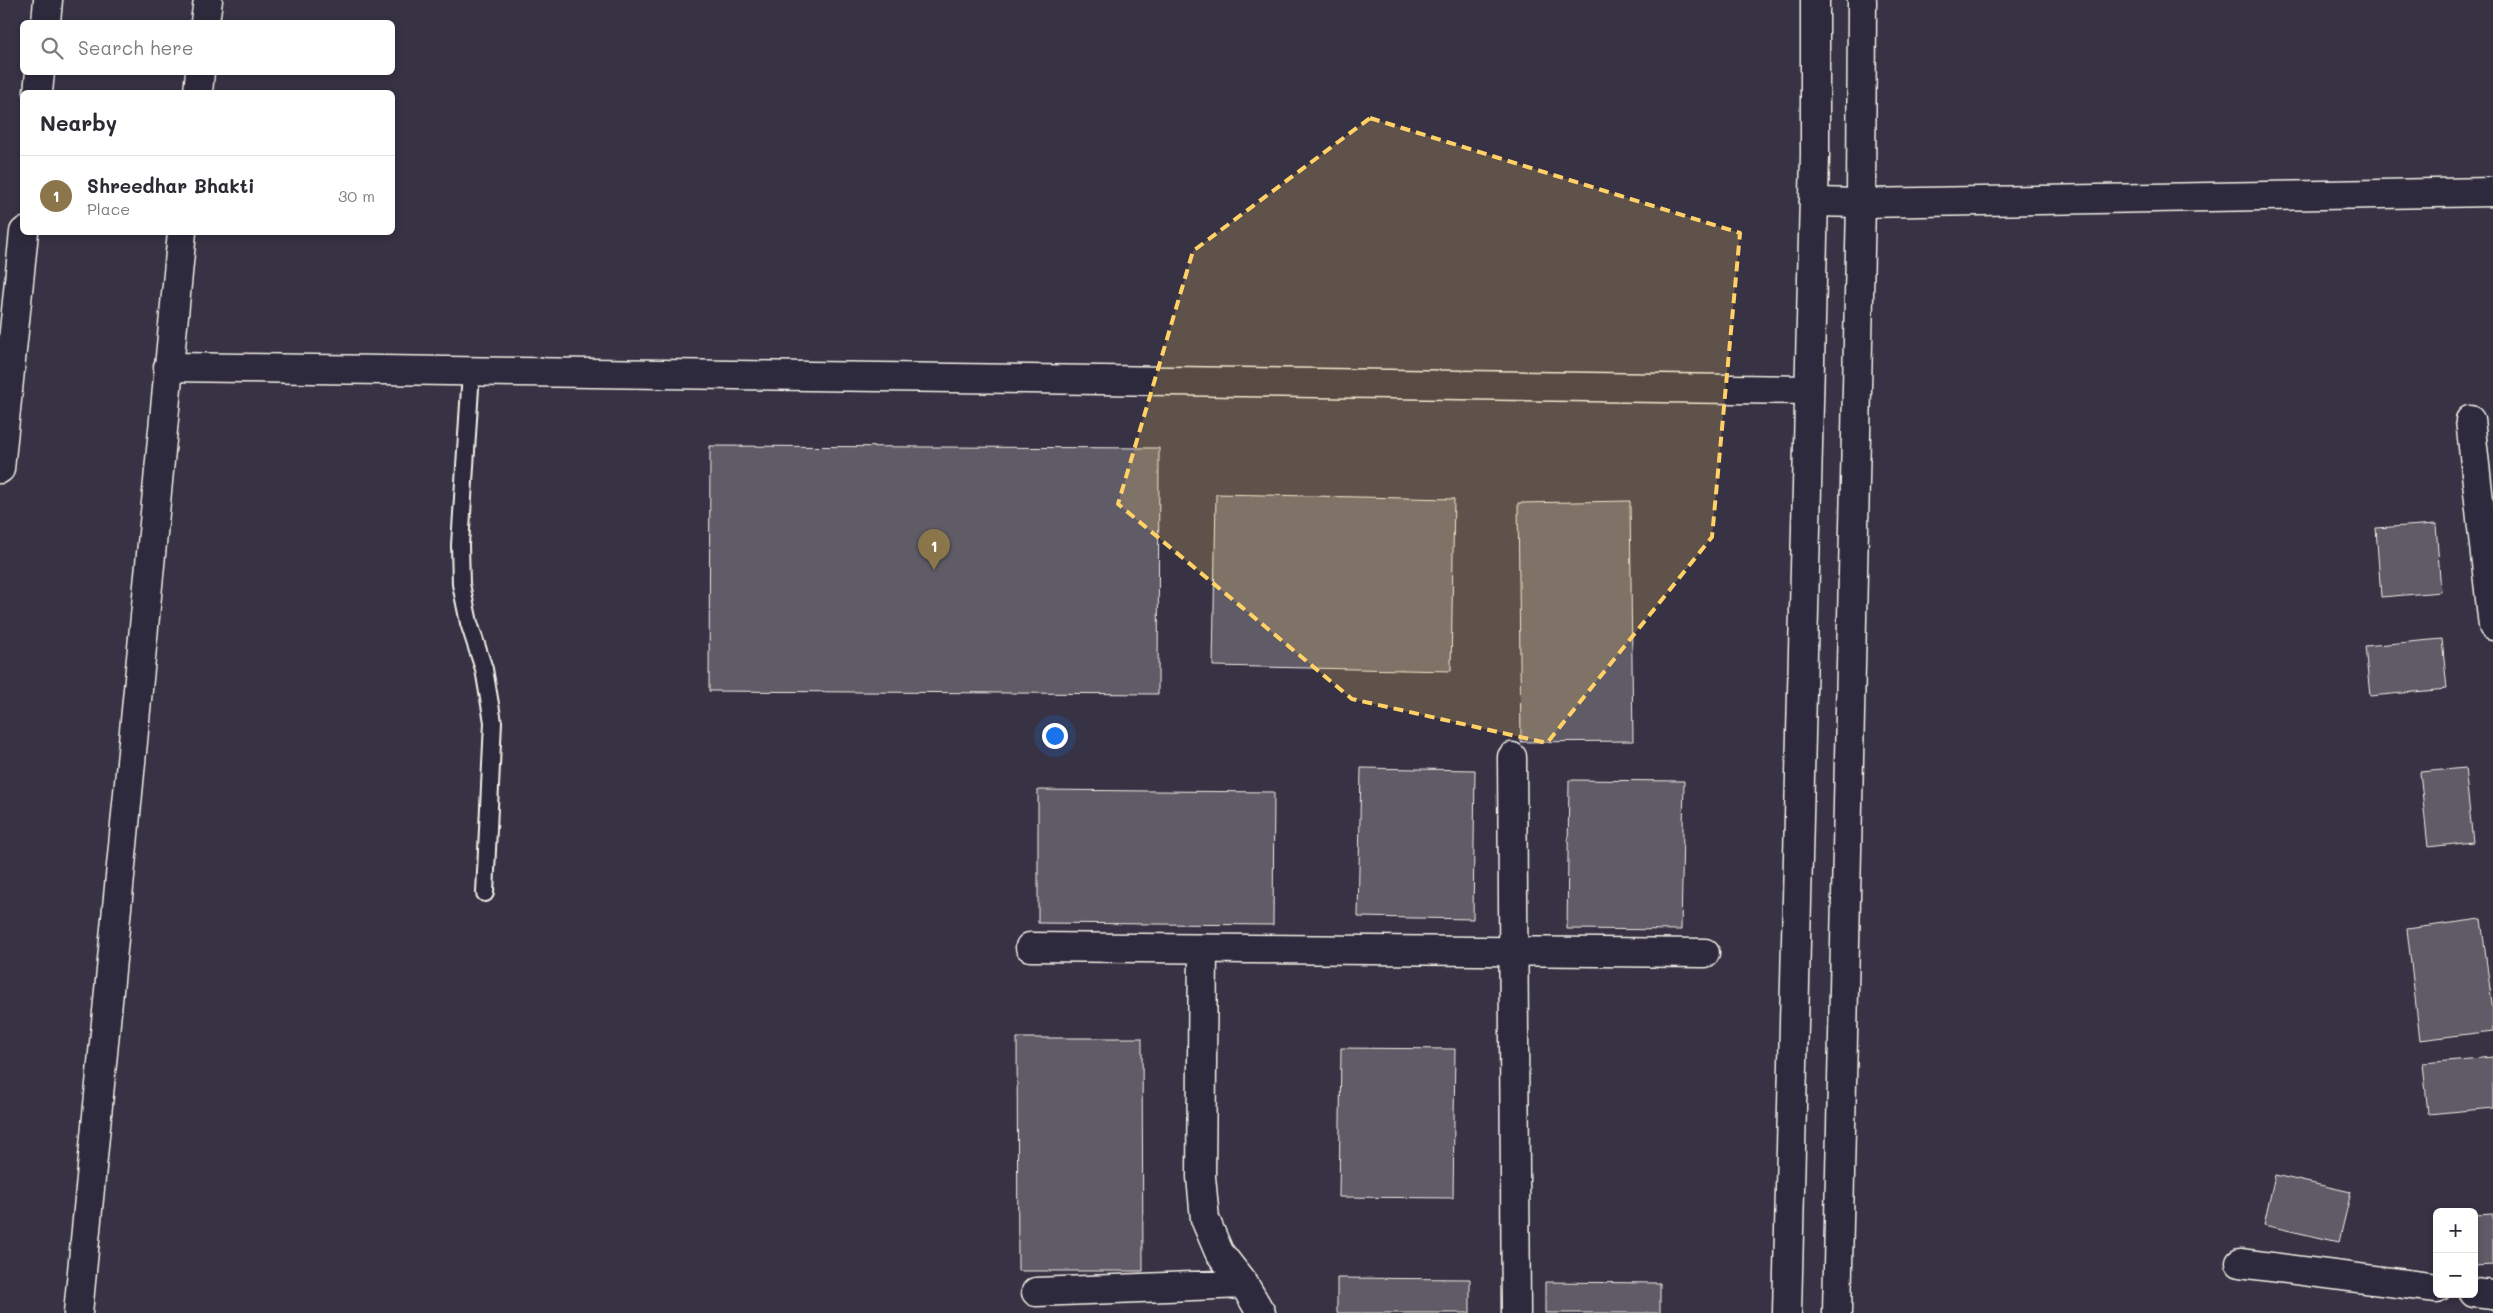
<!DOCTYPE html>
<html lang="en">
<head>
<meta charset="utf-8">
<style>
  :root { --surface:#fff; --page:#f2f2f3; --text:#2b2b33; --muted:#7c7c81; --line:#e1e1e2; --accent:#8a764a }
  body { margin:0; font-family:Mali,sans-serif; background:var(--page); color:var(--text) }
  .controls { position:absolute; right:15px; bottom:15px; display:grid; overflow:hidden; border-radius:8px; box-shadow:0 2px 8px #0003 }
  .controls button { width:45px; height:45px; display:grid; place-items:center; padding:0; border:0; border-bottom:1px solid var(--line); background:var(--surface); color:var(--text); font:25px sans-serif }
  .you { position:absolute; left:1054px; top:735px; width:18px; height:18px; margin:-12px; border:4px solid #fff; border-radius:50%; background:#1a73e8; box-shadow:0 0 0 8px #1a73e833 }
  .badge { display:grid; place-items:center; width:32px; height:32px; border-radius:50%; background:var(--accent); color:#fff; font-size:16px; font-weight:700 }
  .pin { position:absolute; translate:-50% -41px; filter:drop-shadow(0 1px 2px #0008) }
  .pin::after { content:''; position:absolute; top:26px; width:18px; height:15px; background:inherit; clip-path:polygon(0 0,100% 0,50% 100%) }
  .list { margin:0; padding:0; list-style:none }
  h2 { display:flex; justify-content:space-between; align-items:center; height:65px; margin:0; padding:0 20px; font-size:21px }
  h2 small { font-size:16px; font-weight:400; color:var(--muted) }
  .list li { display:grid; grid-template-columns:32px 1fr auto; gap:15px; align-items:center; box-sizing:border-box; height:80px; padding:0 20px; border-top:1px solid var(--line) }
  .list b { display:block; font-size:19px; white-space:nowrap }
  .list p { margin:0; font-size:16px; white-space:nowrap; color:var(--muted) }
  .list em { font-size:16px; font-style:normal; color:var(--muted) }
  .icon { flex:none; width:28px; height:28px; fill:none; stroke:currentColor; stroke-width:2; stroke-linecap:round; stroke-linejoin:round }
  .map { position:relative; flex:none; width:2493px; height:1313px; overflow:hidden }
  .search { position:absolute; background:var(--surface); box-shadow:0 2px 8px #0003; left:20px; top:20px; width:375px; height:55px; display:flex; align-items:center; gap:12px; box-sizing:border-box; padding:0 18px; border-radius:8px; color:var(--muted); font-size:19px }
  .panel { position:absolute; background:var(--surface); box-shadow:0 2px 8px #0003; left:20px; top:90px; width:375px; height:145px; border-radius:8px }
  .map>svg:first-child { display:block }
  .building { fill:#5f5c67; stroke:#f4f1e8 }
  .lines { fill:none; stroke-linecap:round; stroke-linejoin:round }
  .service-casing { stroke:#f4f1e8; stroke-width:20 }
  .minor-casing { stroke:#f4f1e8; stroke-width:31 }
  .tertiary-casing { stroke:#f4f1e8; stroke-width:31 }
  .secondary-casing { stroke:#f4f1e8; stroke-width:31 }
  .service { stroke:#2f2a3d; stroke-width:16 }
  .minor { stroke:#2f2a3d; stroke-width:28 }
  .tertiary { stroke:#2f2a3d; stroke-width:28 }
  .secondary { stroke:#2f2a3d; stroke-width:28 }
  .marked { fill:#ffd166; fill-opacity:0.2; stroke:#ffd166; stroke-width:4; stroke-dasharray:10 6; stroke-linejoin:round }
</style>
</head>
<body>
<div class="map">
<svg width="2493" height="1313" viewBox="0 0 2493 1313">
  <rect width="100%" height="100%" fill="#373244"/>
  <filter id="ink" filterUnits="userSpaceOnUse"><feTurbulence type="fractalNoise" baseFrequency=".02" numOctaves="2"/><feDisplacementMap in="SourceGraphic" scale="10" xChannelSelector="R" yChannelSelector="G"/><feConvolveMatrix kernelMatrix="1 2 1 2 8 2 1 2 1" color-interpolation-filters="sRGB"/></filter>
  <g filter="url(#ink)">
    <!-- building -->
    <path class="building" d="M710 446 1159 448 1158 694 709 691Z
      M1216 494 1454 499 1451 671 1213 666Z
      M1630 501 1633 741 1521 742 1518 503Z
      M2436 524 2441 592 2381 597 2376 528Z
      M2442 639 2447 689 2370 696 2365 646Z
      M1361 768 1475 770 1473 919 1358 917Z
      M2465 768 2473 842 2428 847 2420 772Z
      M1569 780 1684 781 1681 930 1567 929Z
      M1038 790 1274 792 1273 925 1038 923Z
      M2481 919 2493 1012V1031L2420 1040 2407 929Z
      M1017 1038H1142L1143 1271H1018Z
      M1341 1048 1455 1049 1453 1198 1339 1197Z
      M2493 1057V1108L2428 1114 2423 1063Z
      M2275 1175 2351 1192 2339 1242 2264 1225Z
      M2493 1214V1265L2474 1266V1215Z
      M1337 1278 1470 1279V1313H1337Z
      M1545 1282 1660 1283V1313H1545Z"/>
    <g class="lines">
      <defs>
        <path id="service" d="M471 372 460 545 461 584 469 623 484 669 493 722 485 893"/>
        <path id="minor" d="M1814 202 1861 203 2493 192
          M168 367 1809 390
          M2470 420 2493 626
          M1512 757 1516 1313
          M1030 947 1705 953
          M1203 949 1201 1177 1205 1219 1219 1252 1244 1284 1261 1313
          M2240 1263 2437 1288
          M1036 1292 1244 1284
          M2474 1293 2493 1295"/>
        <path id="tertiary" d="M205 22 208 0
          M198 92 200 72
          M78 1313 182 232
          M1787 1313 1815 155V0
          M1837 1313 1861 203 1862 0"/>
        <path id="secondary" d="M46 22 48 0
          M38 92 40 72
          M0 469 24 232"/>
      </defs>
      <!-- service casing -->
      <use href="#service" class="service-casing"/>
      <!-- minor casing -->
      <use href="#minor" class="minor-casing"/>
      <!-- tertiary casing -->
      <use href="#tertiary" class="tertiary-casing"/>
      <!-- secondary casing -->
      <use href="#secondary" class="secondary-casing"/>
      <!-- service -->
      <use href="#service" class="service"/>
      <!-- minor -->
      <use href="#minor" class="minor"/>
      <!-- tertiary -->
      <use href="#tertiary" class="tertiary"/>
      <!-- secondary -->
      <use href="#secondary" class="secondary"/>
    </g>
  </g>
  <!-- marked area -->
  <path class="marked" d="M1370 118 1740 233 1712 537 1547 743 1352 699 1118 504 1193 251Z"/>
</svg>
<div class="controls">
<button>+</button>
<button>−</button>
</div>
<div class="you"></div>
<div class="pin badge" style="left:934px;top:570px">1</div>
<div class="search"><svg class="icon" aria-label="search" viewBox="0 0 24 24"><circle cx="10" cy="10" r="6"/><path d="M15 15l6 6"/></svg>Search here</div>
<section class="panel">
<h2>Nearby<small></small></h2>
<ul class="list">
<li><span class="badge">1</span><div><b>Shreedhar Bhakti</b><p>Place</p></div><em>30 m</em></li>
</ul>
</section>
</div>
</body>
</html>
